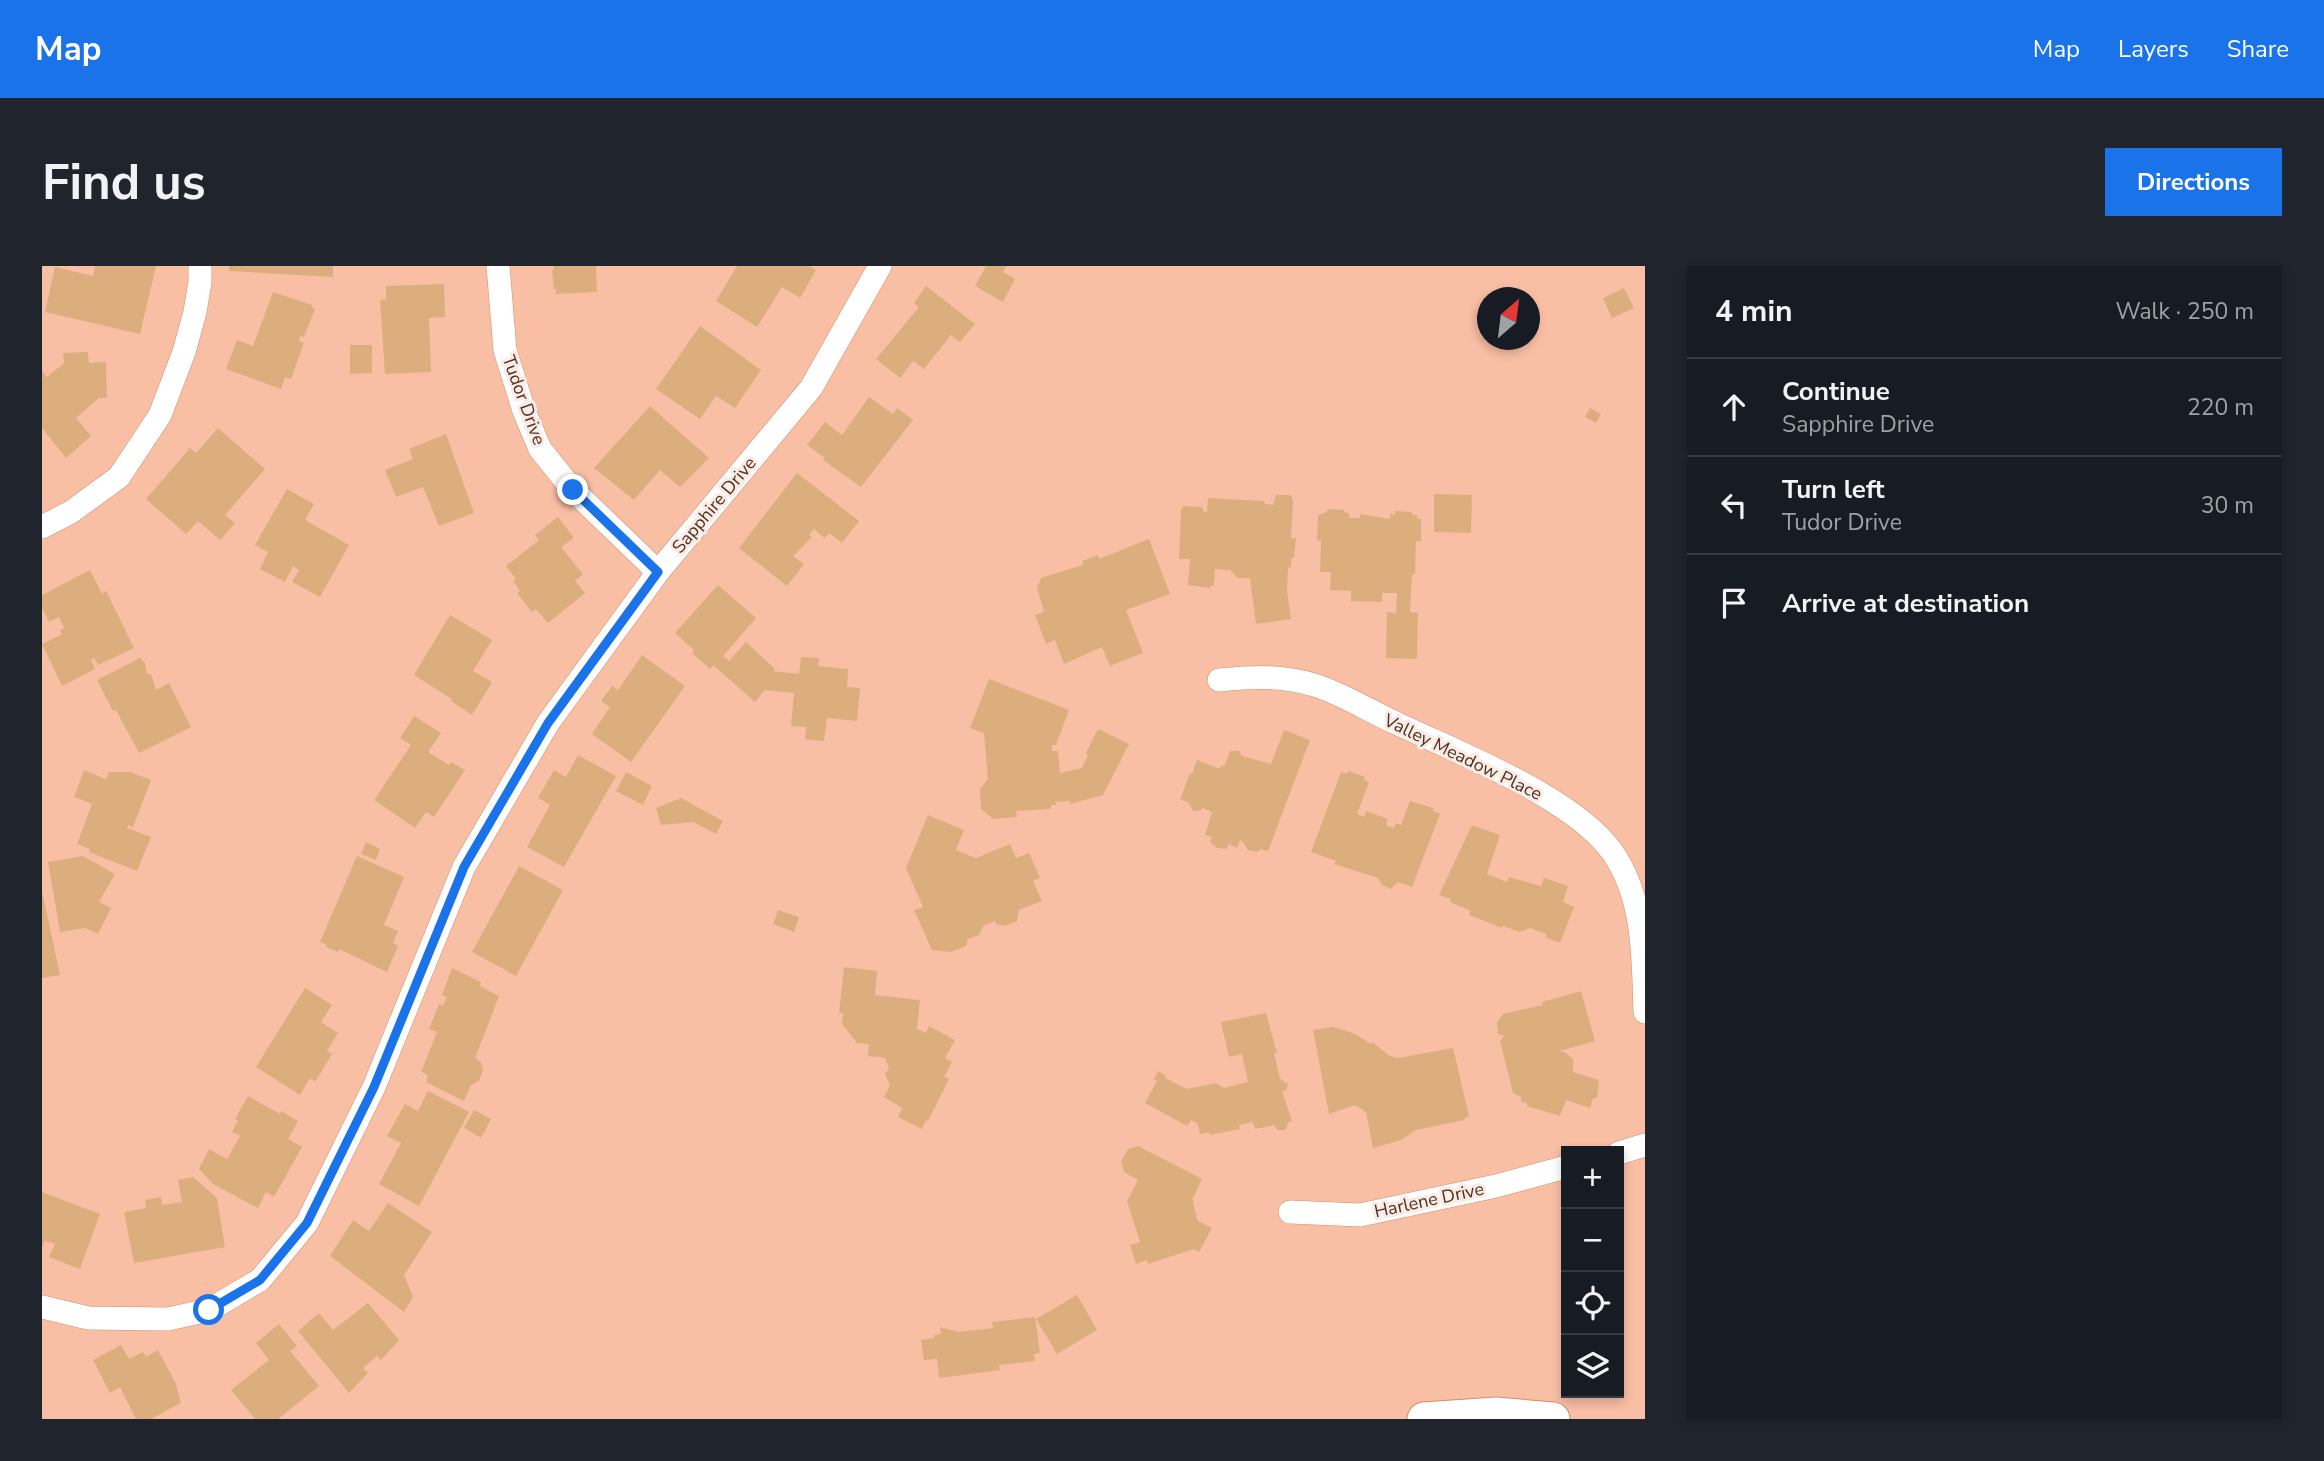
<!DOCTYPE html>
<html lang="en">
<head>
<meta charset="utf-8">
<style>
  :root { --surface:#171b24; --page:#20242c; --text:#f1f3f6; --muted:#9ea1a6; --line:#363941; --accent:#1a73e8 }
  body { margin:0; font-family:"Nunito Sans",sans-serif; background:var(--page); color:var(--text) }
  .controls { position:absolute; right:21px; bottom:21px; display:grid; overflow:hidden; border-radius:0px; box-shadow:0 4px 10px #0003 }
  .controls button { width:63px; height:63px; display:grid; place-items:center; padding:0; border:0; border-bottom:2px solid var(--line); background:var(--surface); color:var(--text); font:35px sans-serif }
  .compass { position:absolute; left:1435px; top:21px; width:63px; height:63px; border-radius:50%; background:var(--surface); box-shadow:0 4px 10px #0003; rotate:28deg }
  .stop { position:absolute; width:21px; height:21px; margin:-16px; border:5px solid #1a73e8; border-radius:50%; background:#fff }
  .stop.end { background:#1a73e8; border-color:#fff; box-shadow:0 2px 7px #0008 }
  .list { margin:0; padding:0; list-style:none }
  h2 { display:flex; justify-content:space-between; align-items:center; height:91px; margin:0; padding:0 28px; font-size:30px }
  h2 small { font-size:23px; font-weight:400; color:var(--muted) }
  .list li { display:grid; grid-template-columns:46px 1fr auto; gap:21px; align-items:center; box-sizing:border-box; height:98px; padding:0 28px; border-top:2px solid var(--line) }
  .list b { display:block; font-size:26px; white-space:nowrap }
  .list p { margin:0; font-size:23px; white-space:nowrap; color:var(--muted) }
  .list em { font-size:23px; font-style:normal; color:var(--muted) }
  .icon { flex:none; width:38px; height:38px; fill:none; stroke:currentColor; stroke-width:2; stroke-linecap:round; stroke-linejoin:round }
  .map { position:relative; flex:none; width:1603px; height:1153px; overflow:hidden; border-radius:0px }
  header { display:flex; align-items:center; gap:42px; box-sizing:border-box; height:98px; padding:0 35px; background:var(--accent); color:#fff }
  header strong { font-size:33px }
  nav { display:flex; gap:38px; margin-inline-start:auto; font-size:24px }
  .intro { display:flex; align-items:center; justify-content:space-between; box-sizing:border-box; height:168px; padding:0 42px }
  h1 { margin:0; font-size:49px }
  .button { padding:18px 32px; border-radius:0px; background:var(--accent); color:#fff; font-size:24px; font-weight:700 }
  main { display:flex; gap:42px; padding:0 42px }
  aside { flex:1; background:var(--surface); border-radius:0px; box-shadow:0 4px 10px #0003 }
  .map>svg:first-child { display:block }
  .building { fill:#dcae7e }
  .lines { fill:none; stroke-linecap:round; stroke-linejoin:round }
  .street-casing { stroke:#d18e6c; stroke-width:24 }
  .secondary-casing { stroke:#d18e6c; stroke-width:35 }
  .street { stroke:#fff; stroke-width:23 }
  .secondary { stroke:#fff; stroke-width:33 }
  .route { stroke:#1a73e8; stroke-width:9 }
  .labels { text-anchor:middle; stroke-width:6; stroke-linejoin:round; paint-order:stroke }
  .street-label { font-size:18px; fill:#4e3224; stroke:#faebe4 }
</style>
</head>
<body>
<header>
<strong>Map</strong>
<nav><a>Map</a><a>Layers</a><a>Share</a></nav>
</header>
<div class="intro"><h1>Find us</h1><a class="button">Directions</a></div>
<main>
<div class="map">
<svg width="1603" height="1153" viewBox="0 0 1603 1153">
  <rect width="100%" height="100%" fill="#f9bfa4"/>
  <!-- building -->
  <path class="building" d="M53 0H114L98 68 3 46 13 1 51 10Z
    M187 0H291V11L187 5Z
    M512 0H554L555 26 514 28V23L512 24 510 4H512Z
    M695 0H767L774 4 758 32 740 21 715 61 674 35Z
    M944 0H964L961 6 973 13 961 36 933 20Z
    M402 18 403 51 387 52 389 106 343 108 338 34 344 33V20Z
    M884 20 933 58 918 76 909 69 882 103 871 95 858 112 834 93 877 41 872 37Z
    M1582 22 1592 42 1570 52 1561 32Z
    M231 26 270 39V42L273 43 262 71 258 70 257 75 262 77 249 113 243 111 239 123 184 103 195 74 211 80Z
    M658 60 719 104 693 142 674 130 658 153 614 123Z
    M308 79H330V107L308 108Z
    M46 86 47 97 64 96 65 132H57L34 152 49 170 24 192 0 162V105L5 111 22 97 21 87Z
    M827 131 851 148 855 142 871 154 819 221 781 194 783 192 765 179 783 156 800 169Z
    M608 140 667 192 638 221 618 204 592 234 552 202Z
    M1548 142 1559 148 1554 157 1543 151Z
    M176 162 223 203 183 249 193 257 178 274 156 255 144 268 104 233 148 182 154 187Z
    M404 168 432 247 397 260 381 221 354 231 343 204 371 193 367 183Z
    M755 207 817 255 800 277 787 267 783 272 772 263 767 269 770 271 751 290 762 298 745 320 697 282Z
    M245 223 272 238 263 254 307 279 278 331 250 316 257 304 251 300 243 316 218 303 226 286 213 279Z
    M1392 228 1430 229 1429 267 1392 266Z
    M1234 229H1249L1251 235 1249 272H1254L1252 292H1249V302L1246 301 1245 325 1249 353 1214 358 1208 312H1196L1188 304 1173 303 1172 320H1168V322L1146 319 1148 293H1137L1139 244 1141 240 1160 241 1162 246H1165L1166 232 1221 235 1224 238 1231 239Z
    M1285 243 1302 244V246L1307 247V252H1318V248L1348 253V248L1353 249V245L1370 246V249H1375V253H1379V275H1374L1373 308H1370L1368 346 1376 347 1375 393 1344 392 1345 346 1354 347 1355 327H1340V336L1309 335V325L1288 324 1289 306H1278L1279 274 1275 275 1276 249 1285 246Z
    M516 251 532 272 519 281 541 308 533 315 543 327 506 357 494 343 490 346 475 327 478 325 471 315 474 313 464 300 497 274 493 269Z
    M1107 273 1128 328 1084 344 1101 387 1068 400 1060 381 1022 398 1013 374 1004 378 993 349 1002 346 995 322 999 312 1041 299 1040 295 1056 289 1057 293Z
    M48 304 60 328 64 325 92 382 56 399 52 392 49 394 53 403 20 420 0 378 20 368 18 364 22 362 17 351 7 356 0 342V329Z
    M676 319 714 352 681 390 687 395 704 376 733 403 731 405 757 408 759 391 777 392 776 400 806 403 805 421 818 422 815 455 785 452 782 475 763 473 764 461 749 460 752 427 723 424 713 436 671 399 668 403 650 387 652 384 633 367Z
    M408 349 450 374 431 405 450 416 430 449 409 435 410 433 372 409Z
    M600 389 643 420 589 496 550 468 568 441 559 435 570 420 576 424Z
    M98 392 103 397 105 408H109L114 424 127 417 149 461 97 487 74 444 71 445 55 414Z
    M947 413 1027 444 1014 479H1010V485H1016L1018 507 1040 502 1046 489 1044 487 1056 463 1087 478 1061 529 1028 538V535L1013 536 1014 539H1009V543L974 545 975 551 951 553 939 543 938 523 946 513 942 467 928 462Z
    M372 450 399 467 386 486 407 499 409 496 423 504 392 551 384 546 373 562 332 534 369 479 358 472Z
    M1242 464 1268 474 1226 585 1219 583 1215 586 1206 584 1201 576 1198 574 1195 582 1186 578 1185 583 1175 582 1168 576 1170 571 1163 569 1170 546 1161 542 1157 545H1151L1146 536 1138 534 1148 507 1150 508 1155 494 1178 503 1180 499 1182 501 1188 485H1197L1200 490 1229 498Z
    M536 489 574 510 522 601 485 581 508 539 496 532 512 504 524 511Z
    M42 504 64 513 67 506H88L109 514 91 561 86 559 85 562 109 571 95 605 47 586 48 583 35 578 50 538 32 531Z
    M1306 505 1323 511 1322 514 1327 516 1315 548 1322 551 1324 545 1346 553 1344 559 1352 562 1354 557 1359 559 1368 535 1392 542 1391 545 1398 548 1370 621 1356 616 1349 623 1340 619 1336 612 1292 598 1294 595 1269 586 1299 506 1305 508Z
    M584 506 610 520 601 539 574 525Z
    M639 532 681 555 674 568 651 556 619 559 614 542Z
    M886 549 922 564 914 584 934 592 968 578 974 592 987 587 998 612 991 615 1000 635 977 644 975 655 962 660 954 658 953 655 941 660 937 669 926 673 924 680 909 686 890 684 872 644 881 641 864 602Z
    M1430 559 1458 569 1445 608 1465 616 1467 611 1499 620 1502 612 1526 620 1521 636 1532 641 1518 677 1503 671 1505 668 1488 662 1478 666 1461 660 1460 662 1427 649 1429 645 1408 636 1409 633 1397 629Z
    M324 576 338 583 334 594 319 588Z
    M41 590 73 608 57 636 69 642 56 668 43 662 18 666 6 596Z
    M315 590 362 611 342 659 356 665 351 677 356 680 345 706 297 683 296 686 284 681 285 679 278 676Z
    M477 600 521 624 474 710 430 686Z
    M0 625 18 709 0 712Z
    M736 644 757 651 752 666 731 658Z
    M802 701 835 705 833 729 878 734 875 763 884 767 887 760 913 774 903 792 910 796 902 811 907 813 886 855 884 854 880 863 856 851 860 842 842 831 848 819 843 808 847 802 843 792 826 790 827 778 815 777 800 758 801 747H797Z
    M410 702 439 716 438 720 457 730 433 792 439 796 441 805 437 815 429 819 422 835 384 816 386 809 379 806 395 766 387 763 397 738 401 740 405 731 400 729Z
    M263 722 290 739 279 756 296 767 285 785 290 788 273 816 268 812 258 829 214 801Z
    M1539 725 1553 775 1518 785 1524 787 1531 793V806L1557 814 1555 832H1551L1548 842 1524 834 1518 850 1485 840V837L1479 836V831L1471 827 1458 775 1462 770 1456 768 1455 756 1461 748 1501 739 1500 736Z
    M1224 747 1235 787H1232L1238 813 1246 818 1244 825H1240L1250 855 1247 856 1243 864H1235L1232 859 1213 863 1211 856 1197 859 1198 863 1168 869 1167 866 1158 868 1156 858 1149 854 1145 860 1103 837 1115 815 1112 813 1116 805 1124 810 1123 812 1145 823 1174 817 1182 822 1206 816 1200 788 1187 791 1179 756Z
    M1291 761 1311 767 1329 778 1330 776 1348 790 1356 792 1411 782 1427 850 1422 852 1423 854 1374 864 1359 874 1331 882 1324 846 1313 839 1287 848 1271 764Z
    M386 825 427 846 377 940 337 918 359 877 345 870 363 838 376 845Z
    M206 830 238 848 239 845 256 855 246 873 260 881 232 931 224 926 216 942 171 918 157 903 167 883 185 893 198 870 190 866 196 854 193 853Z
    M432 844 449 853 439 872 422 862Z
    M1096 880 1160 913 1150 934 1152 935 1151 938 1156 955 1170 962 1157 986 1152 983 1106 998 1105 994 1094 998 1088 979 1098 976 1085 935 1096 914 1082 906 1079 895 1086 883Z
    M151 911 175 932 183 981 92 997 82 946 104 942 103 934 119 931 120 939 140 936 136 914Z
    M0 926 58 948 38 1003 7 991 13 978 3 975 0 981Z
    M346 937 390 966 362 1009 371 1031 362 1046 288 990 311 954 327 965Z
    M1035 1029 1055 1064 1015 1088 994 1053Z
    M326 1037 357 1074 339 1094 335 1090 321 1102 326 1107 307 1127 256 1065 277 1047 291 1064Z
    M993 1051 998 1087 992 1088 993 1095 957 1099 958 1104 897 1112 895 1093 882 1094 879 1074 892 1072V1069L899 1068 898 1061 917 1066 951 1062 950 1056Z
    M237 1058 255 1080 248 1085 277 1120 236 1153H213L189 1124 227 1094 214 1077Z
    M79 1079 87 1093 101 1086 104 1091 116 1084 134 1118 139 1137 109 1153H94L78 1121 68 1127 51 1094Z"/>
  <g class="lines">
    <defs>
      <path id="street" d="M456 0 463 84 482 145 498 183 531 224 616 306
        M0 261 29 246 77 211 118 149 142 86 153 46 158 16V0
        M1177 414C1210 411 1240 409 1272 419 1297 426 1329 446 1354 457 1416 487 1532 531 1571 587 1603 634 1601 692 1603 746
        M1577 887 1603 879
        M1248 946 1318 949 1454 920 1524 901
        M0 1041 46 1052 126 1053 167 1044 218 1014 265 957 332 821 422 601 506 457 616 306 769 122 838 0"/>
      <path id="secondary" d="M1382 1153 1454 1148 1511 1153"/>
    </defs>
    <!-- street casing -->
    <use href="#street" class="street-casing"/>
    <!-- secondary casing -->
    <use href="#secondary" class="secondary-casing"/>
    <!-- street -->
    <use href="#street" class="street"/>
    <!-- secondary -->
    <use href="#secondary" class="secondary"/>
  </g>
  <g class="lines">
    <!-- route -->
    <path class="route" d="M167 1044 218 1014 265 957 332 821 422 601 506 457 616 306 531 224"/>
  </g>
  <g class="labels">
    <!-- street labels -->
    <g class="street-label">
      <text transform="translate(482 134) rotate(70)" y="6">Tudor Drive</text>
      <text transform="translate(672 239) rotate(-50)" y="6">Sapphire Drive</text>
      <text transform="translate(1421 491) rotate(26)" y="6">Valley Meadow Place</text>
      <text transform="translate(1387 934) rotate(-12)" y="6">Harlene Drive</text>
    </g>
  </g>
</svg>
<div class="controls">
<button>+</button>
<button>−</button>
<button><svg class="icon" aria-label="locate" viewBox="0 0 24 24"><circle cx="12" cy="12" r="6"/><path d="M12 2v4M12 18v4M2 12h4M18 12h4"/></svg></button>
<button><svg class="icon" aria-label="layers" viewBox="0 0 24 24"><path d="M12 4l9 5-9 5-9-5zM3 14l9 5 9-5"/></svg></button>
</div>
<svg class="compass" viewBox="-18 -18 36 36"><path d="M0-13l5 13h-10z" fill="#e53935"/><path d="M0 13l5-13h-10z" fill="#9ea1a6"/></svg>
<div class="stop" style="left:167px;top:1044px"></div>
<div class="stop end" style="left:531px;top:224px"></div>
</div>
<aside>
<h2>4 min<small>Walk · 250 m</small></h2>
<ul class="list">
<li><svg class="icon" aria-label="ahead" viewBox="0 0 24 24"><path d="M12 20V5M6 11l6-6 6 6"/></svg><div><b>Continue</b><p>Sapphire Drive</p></div><em>220 m</em></li>
<li><svg class="icon" aria-label="left" viewBox="0 0 24 24"><path d="M17 20v-9H6M10 6l-5 5 5 5"/></svg><div><b>Turn left</b><p>Tudor Drive</p></div><em>30 m</em></li>
<li><svg class="icon" aria-label="arrive" viewBox="0 0 24 24"><path d="M6 21V4h12l-3 4 3 4H6"/></svg><div><b>Arrive at destination</b></div></li>
</ul>
</aside>
</main>
</body>
</html>
